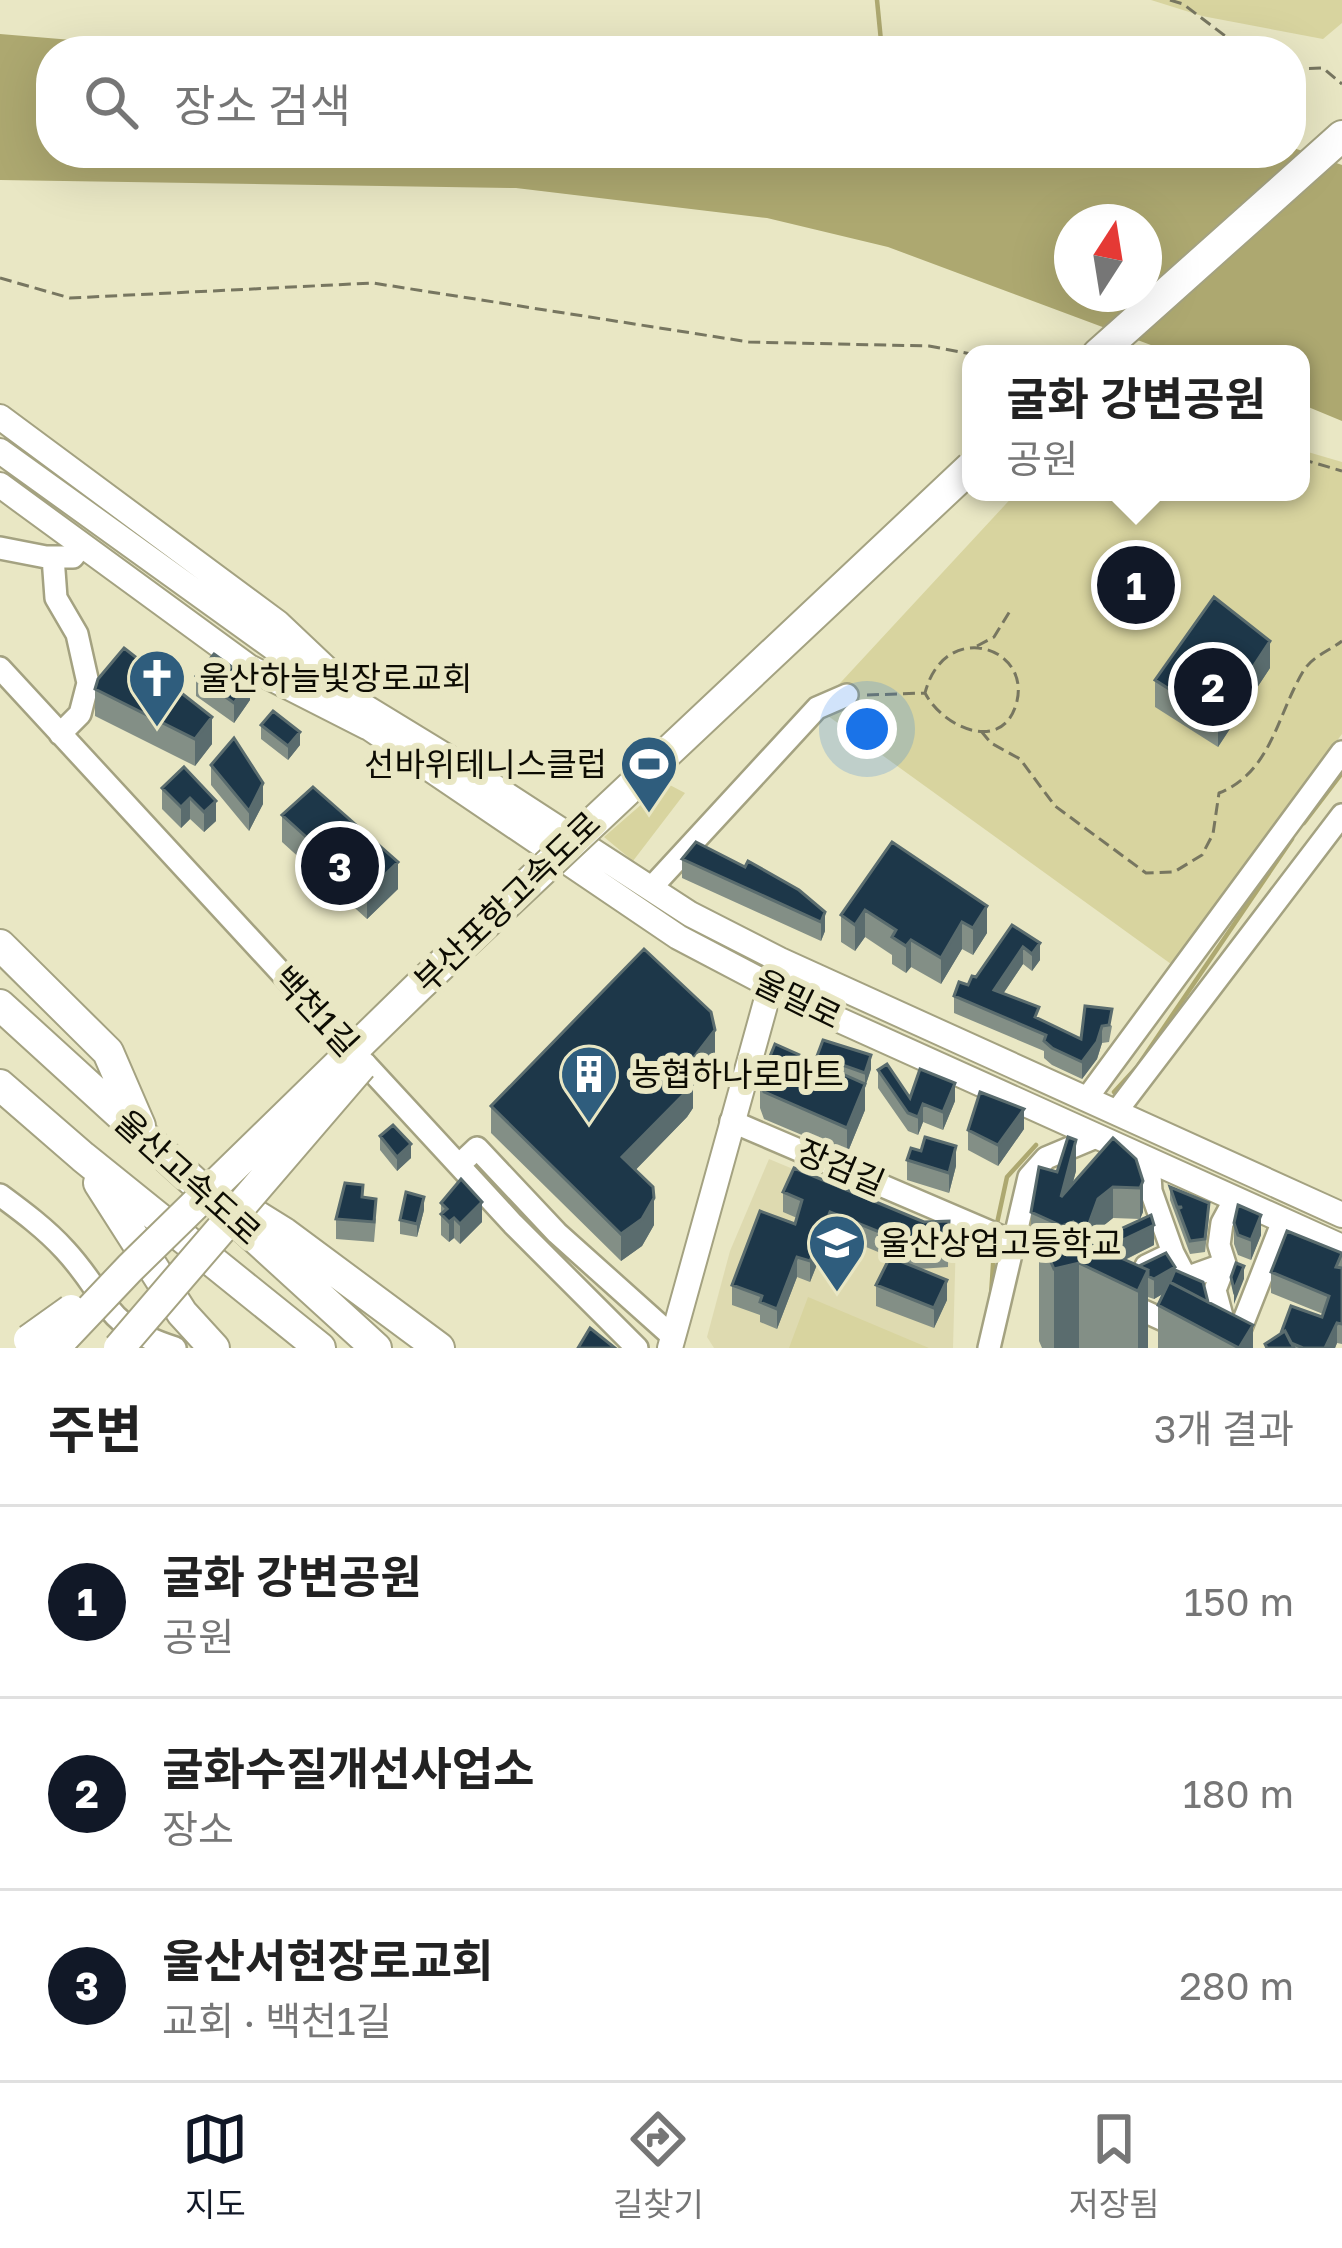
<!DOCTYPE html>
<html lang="ko">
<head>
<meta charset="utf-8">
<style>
  :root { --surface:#fff; --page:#f2f2f2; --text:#222; --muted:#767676; --line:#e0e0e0; --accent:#111827 }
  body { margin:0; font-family:"Golos Text","Noto Sans KR",sans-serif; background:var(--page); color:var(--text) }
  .compass { position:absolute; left:1054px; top:204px; width:108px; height:108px; border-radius:50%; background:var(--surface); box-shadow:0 12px 48px #0002; rotate:12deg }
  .you { position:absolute; left:867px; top:729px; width:42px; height:42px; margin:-30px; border:9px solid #fff; border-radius:50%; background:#1a73e8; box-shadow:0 0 0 18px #1a73e833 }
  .badge { display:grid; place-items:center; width:78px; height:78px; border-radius:50%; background:var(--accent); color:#fff; font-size:39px; font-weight:700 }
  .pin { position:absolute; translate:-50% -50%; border:6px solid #fff; box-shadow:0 3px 12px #0006 }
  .popup { position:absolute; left:962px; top:345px; width:348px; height:156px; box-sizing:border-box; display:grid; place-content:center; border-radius:24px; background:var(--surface); filter:drop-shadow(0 3px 9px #0005); font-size:39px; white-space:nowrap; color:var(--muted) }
  .popup b { font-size:45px; color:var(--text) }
  .popup::after { content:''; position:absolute; left:50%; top:100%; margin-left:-24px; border:24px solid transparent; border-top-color:var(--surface) }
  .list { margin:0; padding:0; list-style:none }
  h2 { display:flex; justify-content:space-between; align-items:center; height:156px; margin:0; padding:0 48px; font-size:51px }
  h2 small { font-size:39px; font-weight:400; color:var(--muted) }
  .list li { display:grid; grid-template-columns:78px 1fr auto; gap:36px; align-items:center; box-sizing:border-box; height:192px; padding:0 48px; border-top:3px solid var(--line) }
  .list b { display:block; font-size:45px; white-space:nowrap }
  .list p { margin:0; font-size:39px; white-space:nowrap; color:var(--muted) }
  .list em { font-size:39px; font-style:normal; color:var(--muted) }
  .icon { flex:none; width:66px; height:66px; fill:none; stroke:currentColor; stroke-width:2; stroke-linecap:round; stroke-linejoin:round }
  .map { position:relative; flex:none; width:1342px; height:1348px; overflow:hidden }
  .search { position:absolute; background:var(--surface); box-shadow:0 12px 48px #0002; left:36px; right:36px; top:36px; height:132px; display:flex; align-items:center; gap:30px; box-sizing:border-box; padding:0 42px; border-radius:48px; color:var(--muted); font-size:45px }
  .sheet { height:732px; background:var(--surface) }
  nav { display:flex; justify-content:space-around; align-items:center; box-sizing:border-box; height:168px; border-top:3px solid var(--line); background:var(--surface); font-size:33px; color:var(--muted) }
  nav a { display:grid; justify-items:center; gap:6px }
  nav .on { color:var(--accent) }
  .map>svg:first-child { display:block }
  .built { fill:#dedab0 }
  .green { fill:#d8d49f }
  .water { fill:#ada870; fill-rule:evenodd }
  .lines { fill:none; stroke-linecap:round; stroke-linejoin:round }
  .stream { stroke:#ada870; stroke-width:4.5 }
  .minor-casing { stroke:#a4a281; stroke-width:26 }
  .major-casing { stroke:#a4a281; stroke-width:28 }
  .highway-casing { stroke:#a4a281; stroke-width:34 }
  .path { stroke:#777660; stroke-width:3; stroke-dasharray:12 6; stroke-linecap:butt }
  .minor { stroke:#fff; stroke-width:21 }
  .major { stroke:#fff; stroke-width:24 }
  .highway { stroke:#fff; stroke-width:30 }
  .highway-bridge-casing { stroke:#a4a281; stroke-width:34; stroke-linecap:butt }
  .highway-bridge { stroke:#fff; stroke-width:30 }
  .wall { fill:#838f86 }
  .shaded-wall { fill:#5a6c6e }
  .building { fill:#1d3749; stroke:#5a6c6e; stroke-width:3 }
  .labels { text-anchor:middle; stroke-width:12; stroke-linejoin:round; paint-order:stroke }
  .poi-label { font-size:33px; fill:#0d0c03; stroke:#e9e7c4; text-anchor:start }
  .street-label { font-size:33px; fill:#0d0c03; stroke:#e9e7c4 }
</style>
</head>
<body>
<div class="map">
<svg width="1342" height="1348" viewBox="0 0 1342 1348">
  <rect width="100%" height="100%" fill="#e9e7c4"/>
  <!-- built -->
  <path class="built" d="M769 1159 956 1237 953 1348H714L707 1337 730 1251Z"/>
  <!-- green -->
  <path class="green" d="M1151 0H1342V23L1323 39 1202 16Z
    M1301 450 1342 462V734L1171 964 817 708 1017 492H1301Z
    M666 783 685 793 633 861 604 837Z
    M808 1297 929 1348H789Z"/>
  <!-- water -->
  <path class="water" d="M0 34 204 51H51V153H1291V147L1342 165V421L1301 404V354H1175L888 247 767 218 516 188 0 180ZM1072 222H1144V294H1072Z"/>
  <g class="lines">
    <!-- stream -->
    <path class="stream" d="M877 0 882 51
      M1304 823 1342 773
      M1114 1092 1137 1067 1292 839
      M996 1228 1007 1177 1036 1145
      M991 1295 994 1250"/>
    <defs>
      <path id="minor" d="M0 548 46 557H73L82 545
        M53 557 56 598 77 634 88 683 80 714 60 734
        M0 668 513 1224 637 1348
        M651 888 817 708 847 695
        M1087 1098 1342 752
        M1116 1112 1342 815
        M731 1121 1016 1243
        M459 1165 477 1148 557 1233 672 1336
        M0 1195C23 1212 46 1229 65 1250 112 1301 100 1324 175 1348
        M1173 1253 1186 1278 1225 1264
        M1146 1266 1173 1253 1151 1191 1149 1160
        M1124 1302 1225 1348
        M1227 1335 1215 1290 1225 1264 1219 1245 1222 1223 1235 1199
        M1235 1343 1283 1221
        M989 1348 1029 1177 1046 1158 1096 1137"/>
      <path id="major" d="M0 417 278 623 333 675
        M0 451 303 669 470 771 690 914 780 960 1342 1215
        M0 485 249 667 367 727
        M362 723 678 937 815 1009 1342 1247
        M670 1348 774 973"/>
      <path id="highway" d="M1098 354 1342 136
        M0 945 108 1052 140 1126
        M0 1005 376 1348
        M0 1085 83 1157 320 1348
        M99 1183 182 1313 214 1348
        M239 1205 284 1233 439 1348"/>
    </defs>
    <!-- minor casing -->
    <use href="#minor" class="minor-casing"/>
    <!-- major casing -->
    <use href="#major" class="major-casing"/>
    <!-- highway casing -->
    <use href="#highway" class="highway-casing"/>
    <!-- path -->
    <path class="path" d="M1170 0 1183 4 1245 51
      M1291 69 1323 68 1342 84
      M0 278 70 298 373 283 749 342 929 346 971 354
      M1301 459 1342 471
      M977 646 994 637 1010 611
      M867 695 925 693C944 619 1030 646 1017 701 1004 755 943 728 925 693
      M981 731 991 743 1020 759 1055 806 1146 873 1174 872 1202 855 1213 834 1219 793C1272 772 1277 714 1304 670 1313 656 1329 651 1342 641"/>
    <!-- minor -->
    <use href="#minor" class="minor"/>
    <!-- major -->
    <use href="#major" class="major"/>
    <!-- highway -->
    <use href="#highway" class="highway"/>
    <defs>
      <path id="highway-bridge" d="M29 1340 71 1310
        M56 1346 130 1268 418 987 971 467
        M119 1348 361 1066"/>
    </defs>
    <!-- highway-bridge casing -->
    <use href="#highway-bridge" class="highway-bridge-casing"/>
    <!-- highway-bridge -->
    <use href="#highway-bridge" class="highway-bridge"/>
  </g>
  <!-- wall -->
  <path class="wall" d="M1270 668 1218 747 1155 707V680Z
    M196 676 250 700 234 723 196 696Z
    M95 689 212 744 195 766 95 716Z
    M261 725 300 745 288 760 261 739Z
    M211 765 263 804 249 831 211 785Z
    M184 767 216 821 204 832 190 819 181 828 162 809V788Z
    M282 815 398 889 367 919 282 842Z
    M892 842 987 933 973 955 962 949 941 984 911 967 906 973 892 964V955L865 937 855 951 841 942V915Z
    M682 859 825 912V931L821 941 682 878Z
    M1012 925 1040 960 1032 971 1023 964 1003 994 1039 1019 1081 1039 1085 1006 1112 1026 1109 1042 1102 1043 1097 1059 1082 1079 1052 1065 1044 1058V1051L954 1013V996L976 977Z
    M817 1056 871 1069 865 1087V1110L847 1154 764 1119 760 1108V1081L817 1063Z
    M715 1057 693 1086V1108L687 1117 635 1170 654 1225 642 1246 621 1261 491 1133V1106Z
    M878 1070 910 1098 955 1101 943 1130 923 1122 918 1135 908 1131 878 1088Z
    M1024 1129 998 1166 968 1150V1130Z
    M380 1136 411 1158 397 1171 380 1150Z
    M921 1151 956 1166 949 1193 907 1180V1160Z
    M1076 1171 1072 1184 1143 1181V1212L1140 1219 1113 1218 1098 1230 1092 1246 1101 1250V1238L1154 1245 1125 1260 1139 1266 1175 1272 1208 1302 1253 1348H1158V1305L1164 1293 1154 1299 1148 1297V1348H1042L1039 1341V1247L1031 1243V1212L1057 1172Z
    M1170 1187 1209 1216 1205 1252 1190 1254 1170 1200Z
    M783 1192 924 1222 949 1221 948 1267 919 1269 830 1232 810 1282 797 1277 777 1329 760 1322V1315L732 1305V1285L795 1224 797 1218 783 1212Z
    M363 1197 376 1219 374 1242 336 1239V1219Z
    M441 1203 482 1222 460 1244 454 1238 449 1242 441 1235Z
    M424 1210 417 1237 400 1234V1220Z
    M1234 1223 1261 1235 1251 1260 1238 1255 1234 1244Z
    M1342 1253V1344L1337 1343 1335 1348H1265V1344L1322 1317 1323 1314 1271 1293V1272Z
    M876 1285 947 1300 934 1328 876 1306Z"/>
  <!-- shaded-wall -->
  <path class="shaded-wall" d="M1270 641V668L1218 747V720Z
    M250 680V700L234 723V703Z
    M212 717V744L195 766V739Z
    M300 732V745L288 760V746Z
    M263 783V804L249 831V811Z
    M190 798V819L181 828V807Z
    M216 801V821L204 832V812Z
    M398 862V889L367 919V892Z
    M987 906V933L973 955V928Z
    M865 910V937L855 951V925Z
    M825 912V931L821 941V922Z
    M962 922V949L941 984V958Z
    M911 940V967L906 973V946Z
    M1040 943V960L1032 971V954Z
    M1023 947V964L994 1007V990Z
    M1102 1026V1043L1097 1059 1082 1079V1062Z
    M715 1030V1057L693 1086V1108L687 1117 622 1184V1157Z
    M871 1055V1069L865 1087V1110L847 1154V1128L865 1084V1073Z
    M955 1083V1101L943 1130V1112Z
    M923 1104V1122L918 1135V1117Z
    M1024 1109V1129L998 1166V1145Z
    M1076 1140V1171L1061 1228V1197Z
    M411 1144V1158L397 1171V1157Z
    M956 1146V1166L949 1193V1173Z
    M1143 1181V1212L1140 1219V1188Z
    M1113 1187V1218L1098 1230 1087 1260V1229L1098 1199Z
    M424 1197V1210L417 1237V1224Z
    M654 1198V1225L642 1246 621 1261V1234Z
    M482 1202V1222L460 1244V1224Z
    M830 1212V1232L810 1282V1261Z
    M1261 1215V1235L1251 1260V1240Z
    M454 1218V1238L449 1242V1222Z
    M1154 1225V1245L1106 1269V1248Z
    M797 1257V1277L777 1329V1309Z
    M1079 1263V1348H1054V1269Z
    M1244 1266V1279L1234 1304V1290Z
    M1175 1267V1287L1154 1299V1279Z
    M1148 1270V1348H1138V1291Z
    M947 1280V1300L934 1328V1308Z
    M1337 1323V1343L1335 1348H1325Z
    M1253 1325V1348H1239Z"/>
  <!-- building -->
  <path class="building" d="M1214 597 1270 641 1218 720 1155 680Z
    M124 648 212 717 195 739 95 689 98 679Z
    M214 654 250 680 234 703 196 676Z
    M273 711 300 732 288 746 261 725Z
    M234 738 263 783 249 811 211 765Z
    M184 767 216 801 204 812 190 798 181 807 162 788Z
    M313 787 398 862 367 892 282 815Z
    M696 842 745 867 748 861 799 890 825 912 821 922 682 859Z
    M892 842 987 906 973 928 962 922 941 958 911 940 906 946 892 937 896 930 865 910 855 925 841 915Z
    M1012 925 1040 943 1032 954 1023 947 994 990 1039 1007 1035 1017 1081 1039 1085 1006 1112 1009 1109 1025 1102 1026 1097 1042 1082 1062 1052 1048 1044 1041 1046 1035 954 996 959 982 968 985 972 976 976 977Z
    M644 949 711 1012 715 1030 688 1065 693 1082 687 1091 622 1157 653 1187 654 1198 642 1219 621 1234 491 1106Z
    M823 1040 871 1055 865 1073 817 1056Z
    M775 1044 865 1084 847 1128 764 1092 760 1081Z
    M887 1064 910 1098 920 1069 955 1083 943 1112 923 1104 918 1117 908 1113 878 1070Z
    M980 1092 1024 1109 998 1145 968 1130Z
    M393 1125 411 1144 397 1157 380 1136Z
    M925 1137 956 1146 949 1173 907 1160 911 1148 921 1151Z
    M1068 1137 1076 1140 1061 1197 1113 1138 1136 1159 1143 1181 1140 1188 1113 1187 1098 1199 1087 1229 1073 1222 1062 1226 1031 1212 1039 1167 1057 1172Z
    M794 1168 924 1222 949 1221 948 1247 919 1248 830 1212 810 1261 797 1257 777 1309 760 1302 762 1296 732 1285 760 1211 795 1224 802 1200 783 1192Z
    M461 1179 482 1202 460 1224 454 1218 449 1222 441 1214 447 1209 441 1203Z
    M345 1183 363 1185 362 1197 376 1199 374 1222 336 1219Z
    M1170 1187 1209 1203 1205 1239 1190 1241 1178 1209 1182 1207H1177Z
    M406 1192 424 1197 417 1224 400 1220Z
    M1238 1205 1261 1215 1251 1240 1238 1235 1234 1223Z
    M1151 1215 1154 1225 1106 1248 1101 1238Z
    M1073 1222 1080 1240 1148 1270 1138 1291 1079 1263 1054 1269 1039 1235Z
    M1287 1231 1342 1253 1336 1267 1342 1268V1324L1337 1323 1325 1348H1303L1291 1343 1285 1331 1281 1333 1291 1306 1322 1317 1329 1296 1271 1272Z
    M1166 1253 1175 1267 1154 1279 1148 1276V1270L1139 1266Z
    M890 1257 947 1280 934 1308 876 1285Z
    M1236 1263 1244 1266 1234 1290 1231 1277Z
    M1175 1270 1203 1282 1208 1302 1170 1282Z
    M1169 1282 1253 1325 1239 1348 1158 1305Z
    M590 1328 615 1348H578Z
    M1285 1331 1294 1348H1267L1265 1344Z"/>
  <!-- icons -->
  <defs>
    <symbol id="church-pin" viewBox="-11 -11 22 30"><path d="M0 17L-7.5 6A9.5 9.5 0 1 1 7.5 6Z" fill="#2f5d7d" stroke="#e9e7c4"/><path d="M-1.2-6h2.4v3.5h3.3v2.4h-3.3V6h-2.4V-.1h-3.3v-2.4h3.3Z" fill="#fff"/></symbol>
    <symbol id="stadium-pin" viewBox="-11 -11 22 30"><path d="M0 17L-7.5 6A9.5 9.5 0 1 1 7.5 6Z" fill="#2f5d7d" stroke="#e9e7c4"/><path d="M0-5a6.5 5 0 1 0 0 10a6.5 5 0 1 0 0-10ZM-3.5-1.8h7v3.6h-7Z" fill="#fff"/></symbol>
    <symbol id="building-pin" viewBox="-11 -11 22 30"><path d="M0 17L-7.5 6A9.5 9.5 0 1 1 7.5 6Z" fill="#2f5d7d" stroke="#e9e7c4"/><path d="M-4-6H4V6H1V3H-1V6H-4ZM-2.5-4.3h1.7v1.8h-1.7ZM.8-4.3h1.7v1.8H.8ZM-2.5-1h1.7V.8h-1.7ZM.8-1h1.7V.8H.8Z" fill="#fff"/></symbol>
    <symbol id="school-pin" viewBox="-11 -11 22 30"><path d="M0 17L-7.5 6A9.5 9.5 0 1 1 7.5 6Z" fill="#2f5d7d" stroke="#e9e7c4"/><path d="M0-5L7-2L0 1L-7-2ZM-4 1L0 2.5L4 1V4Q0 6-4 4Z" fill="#fff"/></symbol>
  </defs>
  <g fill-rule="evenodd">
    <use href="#church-pin" x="124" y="645" width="66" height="90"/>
    <use href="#stadium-pin" x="616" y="731" width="66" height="90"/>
    <use href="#building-pin" x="556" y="1041" width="66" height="90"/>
    <use href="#school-pin" x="804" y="1210" width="66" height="90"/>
  </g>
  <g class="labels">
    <!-- poi labels -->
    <g class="poi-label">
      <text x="199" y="690">울산하늘빛장로교회</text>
      <text x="607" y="776" text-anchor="end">선바위테니스클럽</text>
      <text x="631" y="1086">농협하나로마트</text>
      <text x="879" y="1255">울산상업고등학교</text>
    </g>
    <!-- street labels -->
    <g class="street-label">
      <text transform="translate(507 902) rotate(-44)" y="12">부산포항고속도로</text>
      <text transform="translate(798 999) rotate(26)" y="12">울밀로</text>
      <text transform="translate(316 1011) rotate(47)" y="12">백천1길</text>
      <text transform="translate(841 1167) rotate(23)" y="12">장검길</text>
      <text transform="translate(188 1177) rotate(42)" y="12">울산고속도로</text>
    </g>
  </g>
</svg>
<svg class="compass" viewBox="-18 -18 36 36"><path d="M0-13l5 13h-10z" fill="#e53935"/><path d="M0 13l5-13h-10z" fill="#767676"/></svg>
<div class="you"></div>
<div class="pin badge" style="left:1136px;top:585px">1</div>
<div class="popup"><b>굴화 강변공원</b>공원</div>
<div class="pin badge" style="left:1213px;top:687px">2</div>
<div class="pin badge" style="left:340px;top:866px">3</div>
<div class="search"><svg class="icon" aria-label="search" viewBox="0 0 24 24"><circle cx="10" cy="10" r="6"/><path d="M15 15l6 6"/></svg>장소 검색</div>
</div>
<section class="sheet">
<h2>주변<small>3개 결과</small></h2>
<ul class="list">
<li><span class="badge">1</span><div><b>굴화 강변공원</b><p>공원</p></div><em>150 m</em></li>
<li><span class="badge">2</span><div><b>굴화수질개선사업소</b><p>장소</p></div><em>180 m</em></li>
<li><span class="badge">3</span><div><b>울산서현장로교회</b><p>교회 · 백천1길</p></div><em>280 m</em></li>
</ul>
</section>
<nav>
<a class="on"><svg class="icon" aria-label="map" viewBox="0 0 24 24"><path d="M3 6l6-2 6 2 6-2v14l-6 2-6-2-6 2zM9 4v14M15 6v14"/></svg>지도</a>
<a><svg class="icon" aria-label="directions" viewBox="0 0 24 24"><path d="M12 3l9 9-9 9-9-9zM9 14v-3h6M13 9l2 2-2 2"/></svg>길찾기</a>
<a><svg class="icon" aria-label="saved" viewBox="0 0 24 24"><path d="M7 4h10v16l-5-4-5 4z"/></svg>저장됨</a>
</nav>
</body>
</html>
